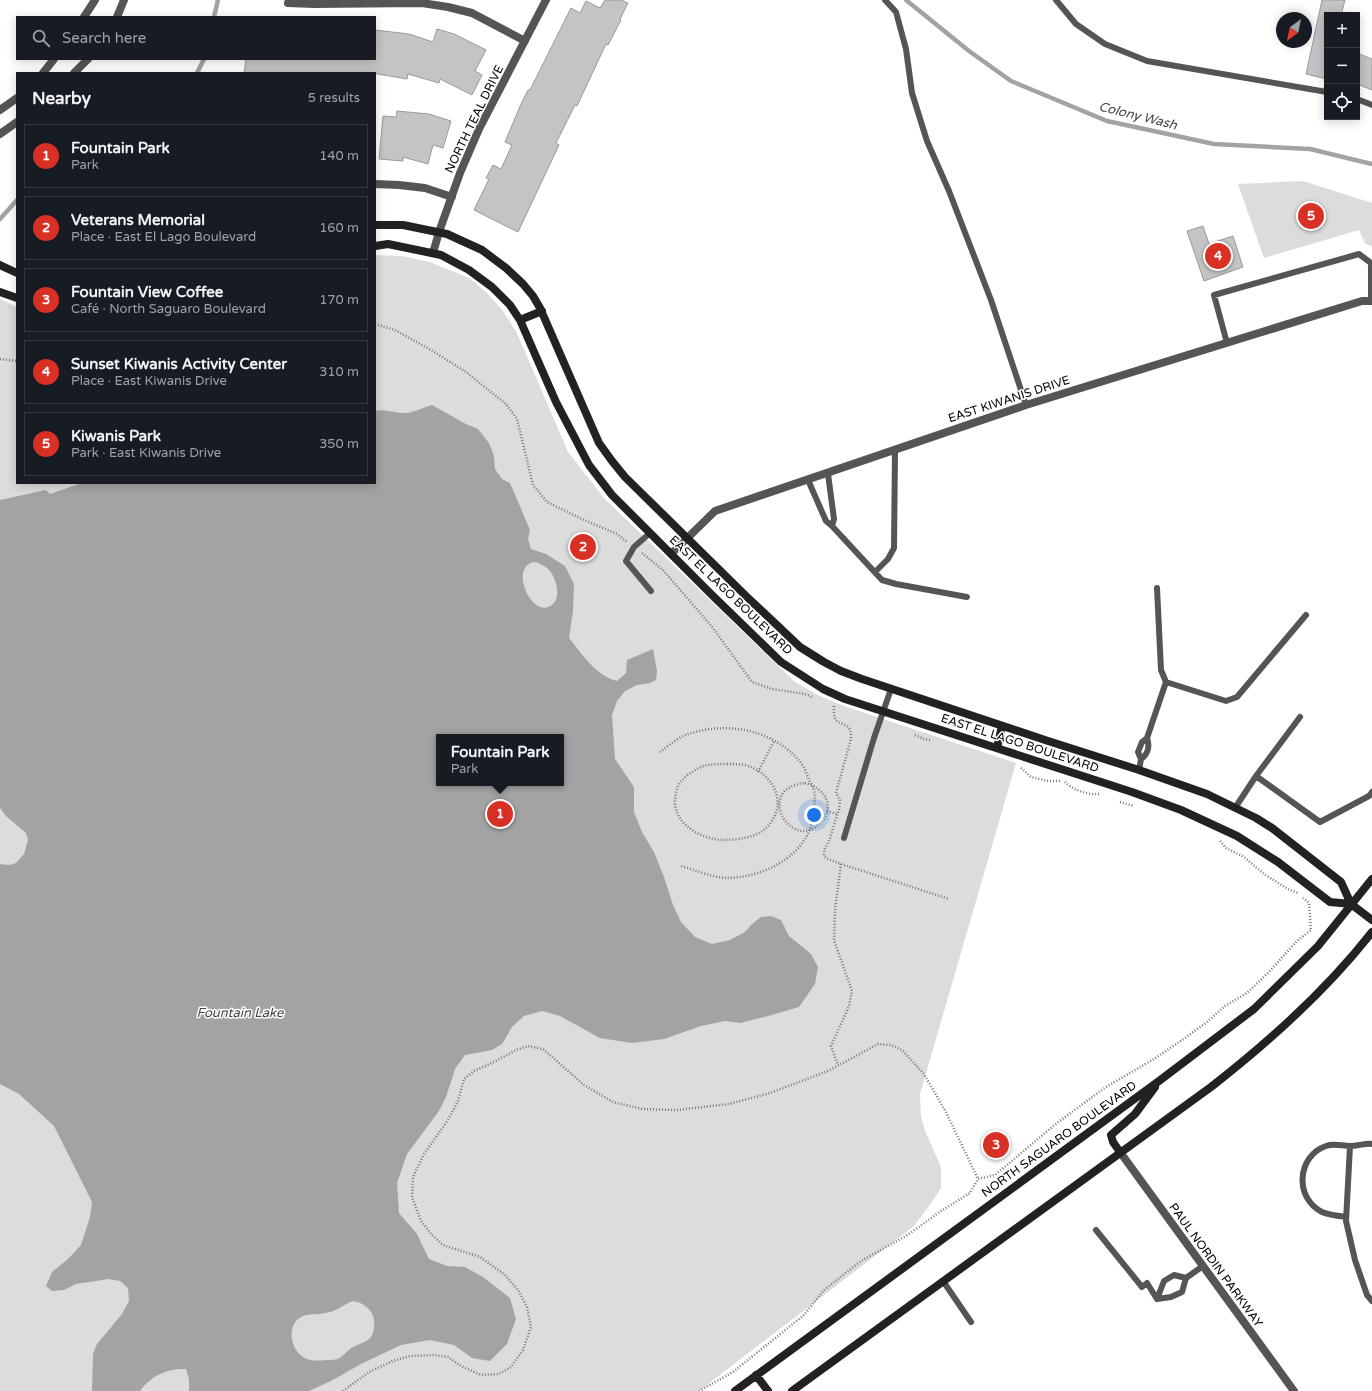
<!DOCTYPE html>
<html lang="en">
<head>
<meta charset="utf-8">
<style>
  :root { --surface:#171b24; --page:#242831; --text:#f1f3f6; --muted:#9ea1a6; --line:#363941; --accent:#d93025 }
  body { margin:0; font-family:"Varela Round",sans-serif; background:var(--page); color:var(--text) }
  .controls { position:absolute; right:12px; top:12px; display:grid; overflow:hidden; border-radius:0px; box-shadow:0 2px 10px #0003 }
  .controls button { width:36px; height:36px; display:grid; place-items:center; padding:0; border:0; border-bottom:1px solid var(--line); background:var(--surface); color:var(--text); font:20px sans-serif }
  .compass { position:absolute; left:1276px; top:12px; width:36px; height:36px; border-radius:50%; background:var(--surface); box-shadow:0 2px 10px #0003; rotate:213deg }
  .you { position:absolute; left:814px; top:815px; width:14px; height:14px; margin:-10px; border:3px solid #fff; border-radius:50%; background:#1a73e8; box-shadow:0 0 0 6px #1a73e833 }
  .badge { display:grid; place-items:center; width:26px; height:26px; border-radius:50%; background:var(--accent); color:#fff; font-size:13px; font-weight:700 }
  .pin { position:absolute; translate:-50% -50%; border:2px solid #fff; box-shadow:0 1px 4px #0006 }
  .popup { position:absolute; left:436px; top:734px; width:128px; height:52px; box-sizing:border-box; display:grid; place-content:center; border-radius:0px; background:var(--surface); filter:drop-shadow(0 1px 3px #0005); font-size:13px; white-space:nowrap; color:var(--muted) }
  .popup b { font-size:15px; color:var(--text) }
  .popup::after { content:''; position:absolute; left:50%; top:100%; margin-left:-8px; border:8px solid transparent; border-top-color:var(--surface) }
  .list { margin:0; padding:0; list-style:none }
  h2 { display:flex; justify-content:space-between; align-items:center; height:52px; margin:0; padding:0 16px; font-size:17px }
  h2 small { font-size:13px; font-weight:400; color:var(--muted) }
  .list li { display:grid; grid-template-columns:26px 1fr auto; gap:12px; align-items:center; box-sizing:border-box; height:64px; margin:0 8px 8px; padding:0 8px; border:1px solid var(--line); border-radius:0px }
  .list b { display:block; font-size:15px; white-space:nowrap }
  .list p { margin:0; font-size:13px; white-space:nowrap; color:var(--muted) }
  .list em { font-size:13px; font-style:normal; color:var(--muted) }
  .icon { flex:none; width:22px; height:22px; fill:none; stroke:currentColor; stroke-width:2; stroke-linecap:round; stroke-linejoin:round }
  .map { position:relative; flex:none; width:1372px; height:1391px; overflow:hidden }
  .search { position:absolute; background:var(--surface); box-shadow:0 2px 10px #0003; left:16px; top:16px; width:360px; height:44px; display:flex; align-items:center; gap:10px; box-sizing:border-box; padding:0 14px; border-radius:0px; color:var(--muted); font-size:15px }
  .panel { position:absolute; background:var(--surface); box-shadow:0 2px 10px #0003; left:16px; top:72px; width:360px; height:412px; border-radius:0px }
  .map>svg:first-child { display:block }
  .green { fill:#dcdcdc; fill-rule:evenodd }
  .water { fill:#a3a3a3; fill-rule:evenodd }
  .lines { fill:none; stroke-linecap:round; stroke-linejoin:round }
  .stream { stroke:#a3a3a3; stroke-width:4.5 }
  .building { fill:#c4c4c4; stroke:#999 }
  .path { stroke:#777; stroke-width:2.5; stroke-dasharray:1 2; stroke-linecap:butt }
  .lane { stroke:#555; stroke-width:6 }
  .street { stroke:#555; stroke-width:8 }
  .secondary { stroke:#222; stroke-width:8 }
  .labels { text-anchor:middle; stroke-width:3; stroke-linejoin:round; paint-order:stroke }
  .street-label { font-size:12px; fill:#000; stroke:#fff }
  .water-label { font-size:13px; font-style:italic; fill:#444; stroke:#fff }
</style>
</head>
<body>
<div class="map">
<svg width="1372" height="1391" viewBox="0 0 1372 1391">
  <rect width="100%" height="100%" fill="#fff"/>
  <!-- green -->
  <path class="green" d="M1303 181 1372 203V247L1365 243 1359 230 1264 258 1238 184Z
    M375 255 402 256 430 262 469 278 486 292 503 311 517 333 568 452 604 498 795 682 820 696 847 707 1016 763 920 1094 921 1116 925 1131 941 1167V1188L929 1206 914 1226 699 1391H0V299L17 307V483H375ZM439 737H561V783H439Z"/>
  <!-- water -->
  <path class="water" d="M432 405 466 424 478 429 489 443 494 456 495 469 502 479 510 483 530 530 528 539 531 549 546 554 565 566 574 584 573 611 569 638C583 655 595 675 617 681L626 673 627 660 653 649 657 671 656 680 650 683 637 685 625 691 617 701 612 715 615 759 634 787V812L642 832 654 852 664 877 673 905 681 922 695 937 712 944 730 940 745 932 752 924 761 917 771 916 781 920 789 936 811 954 818 967 815 984 799 1007 772 1015 740 1023 725 1021 701 1026 664 1039 632 1043 600 1038 560 1016 542 1011 524 1016 512 1027 502 1044 492 1050 465 1055 455 1069 446 1097 439 1111 407 1154 397 1183 399 1213 417 1234 429 1259 447 1266 465 1267 483 1277 510 1298 516 1319 507 1344 490 1361 472 1358 454 1345 430 1340 401 1345 361 1364 331 1381 309 1391H189V1379L186 1369C168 1368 150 1376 140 1391H92L93 1354 97 1344 122 1314 129 1301 128 1288 120 1281 109 1279 76 1284 64 1290 52 1291 46 1286 52 1272 68 1259 81 1245 90 1217 92 1202 54 1126 19 1094 0 1084V864L9 865 16 863 24 854 28 840 26 833 6 816 0 808V500L46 490 50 494 82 483H375V411C385 408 397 414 407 413 415 412 424 407 432 405ZM533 562C538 562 543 565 547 568 555 574 562 596 553 604 534 622 508 569 533 562ZM439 737H561V783H439ZM353 1301C366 1303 376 1313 374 1326 374 1330 373 1335 370 1338 365 1344 355 1344 349 1350 343 1355 340 1360 331 1360 324 1360 314 1362 307 1359 291 1353 285 1326 301 1317 308 1313 318 1315 325 1313 336 1312 344 1304 353 1301Z"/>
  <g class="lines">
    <!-- stream -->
    <path class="stream" d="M906 0 969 51 1011 81 1107 121 1214 144 1310 149 1372 164
      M214 17 218 0
      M197 73 204 59
      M0 219 17 200"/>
  </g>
  <!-- building -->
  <path class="building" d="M605 0H621L628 3 620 19 621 20 608 45 606 44 577 106 575 105 556 143 559 145 518 232 474 210 489 179 486 178 493 165 501 169 512 145 505 142 521 104 528 90H530L571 8 580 13 586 1 600 8Z
    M1322 0H1345L1341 15H1327V79L1306 74Z
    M437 29 454 34 486 50 475 71 482 75 472 95 440 79 439 83 408 74 407 79 372 73H244L246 59H375V30L409 34 433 42Z
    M1357 53 1372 59V90L1357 84Z
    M397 111 429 114 451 121 443 148 433 145 428 164 403 157V161L379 159 383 116 396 117Z
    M1203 226 1209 244 1233 236 1243 267 1204 281 1187 231Z"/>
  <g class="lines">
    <!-- path -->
    <path class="path" d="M375 324 395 330 431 350 466 372 506 404 517 419 533 485 547 502 582 519 617 534 627 542
      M0 359 17 361
      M642 553 663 570 713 628 752 682 772 689 805 694 812 697
      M834 706C832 729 845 719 850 730 851 732 851 736 851 739L836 793 840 800 839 809 830 838 824 851V856L828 859 841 864 835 910 834 940 852 991 849 1006 831 1046 838 1065
      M915 735 924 739 931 740
      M660 752C667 747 675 740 683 736 723 720 773 728 801 763 805 768 807 775 809 780 811 783 813 787 814 791 816 796 814 803 814 809 813 852 768 877 728 878 714 878 695 870 681 866
      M727 764C732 764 739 764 745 765 774 773 790 805 766 828 756 838 736 840 723 840 698 839 669 821 676 793 677 785 682 779 689 774 695 770 701 766 708 765 714 764 721 764 727 764Z
      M1021 768 1031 777 1047 781H1060
      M758 772 774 741
      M1065 782C1073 790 1088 795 1099 794
      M805 783C823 787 836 805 822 821 793 856 752 788 805 783Z
      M1120 802 1134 806
      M827 811 837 814
      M1220 841 1226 848 1244 857 1264 874 1288 889 1298 893
      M841 864 949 899
      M343 1391 369 1372 393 1361 410 1356 434 1355 448 1357 461 1366 481 1375 499 1374 511 1367 523 1350 531 1327 527 1307 518 1290 505 1275 480 1257 443 1245 432 1235 421 1221 412 1197 413 1177 424 1154 448 1120 458 1101 464 1079 474 1071 496 1061 516 1050 528 1046 543 1049 584 1085 613 1102 642 1109 677 1110 729 1104 770 1093 828 1071 878 1044 891 1045 902 1050 924 1074 946 1112 978 1179
      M699 1391 733 1372 804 1315 824 1290 861 1261 906 1236 941 1211 970 1193 978 1179 995 1175 1057 1123 1106 1087 1154 1059 1185 1038 1207 1022 1225 1006 1247 993 1267 974 1297 941 1311 930 1309 903 1303 898"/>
    <!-- lane -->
    <path class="lane" d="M885 0 896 12 906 49 912 93 927 141 949 191 991 300 1026 405
      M1056 0 1076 24 1105 44 1147 61 1327 92
      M1357 99 1372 105
      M1227 343 1214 295 1359 254 1371 263V301
      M828 474 834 519 832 526
      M808 480 826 521 832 526 882 580 896 584 967 597
      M650 533 634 547 626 561 651 591
      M875 572 888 559 894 548 895 451
      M1166 682 1226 701 1237 697 1306 615
      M1147 738 1166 682 1161 670 1157 588
      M1139 770 1141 759 1138 752 1142 742 1147 738C1150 746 1148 754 1141 759
      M1256 776 1300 717
      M1235 808 1256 776 1320 822 1369 796 1372 792
      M844 838 874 738 891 689
      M1350 1146 1346 1221 1355 1260 1367 1295 1372 1301
      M1346 1217C1338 1216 1329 1215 1322 1212 1294 1198 1297 1156 1326 1146 1334 1143 1342 1146 1350 1146 1358 1146 1365 1143 1372 1144
      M1096 1230 1142 1287 1147 1283 1157 1299
      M1186 1278 1174 1275 1164 1281 1157 1299 1171 1297 1182 1292 1186 1278 1203 1266
      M943 1281 971 1322"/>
    <!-- street -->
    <path class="street" d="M288 3 314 4 422 3 448 7 472 13 525 41
      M84 17 95 0
      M117 17 124 0
      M43 73 54 59
      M74 73 88 59
      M0 110 17 98
      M0 134 17 122
      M375 184 399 185 425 188 452 197
      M433 253 439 232 460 173 479 129 546 0
      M671 554 715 511 1026 405 1362 301H1372
      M1120 1152 1294 1391"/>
    <!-- secondary -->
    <path class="secondary" d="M375 225H403L447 234 482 250 506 268 523 284 533 296 540 308 599 443 612 461 625 477 746 596 800 647 824 662 841 671 862 679 1045 740 1139 770 1207 794 1256 818 1272 828 1341 882 1351 904 1372 920
      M375 246 388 244 441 255 469 270 492 287 510 305 520 320 556 402 589 465 612 495 712 595 781 662 823 689 845 699 1132 792 1181 810 1237 836 1278 862 1330 902 1351 904
      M0 265 17 273
      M0 292 17 298
      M520 320 542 311
      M997 748 1002 726
      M1120 1152 1113 1142 1111 1135 1135 1114 1155 1087
      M756 1375 768 1391
      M735 1391 1159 1081 1254 1009 1318 946 1372 879
      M792 1391 1211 1087C1270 1041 1326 991 1372 932"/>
  </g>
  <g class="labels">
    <!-- street labels -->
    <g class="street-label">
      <text transform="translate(474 119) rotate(-64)" y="4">NORTH TEAL DRIVE</text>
      <text transform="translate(1009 399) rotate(-18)" y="4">EAST KIWANIS DRIVE</text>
      <text transform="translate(731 595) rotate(44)" y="4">EAST EL LAGO BOULEVARD</text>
      <text transform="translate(1020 743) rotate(18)" y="4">EAST EL LAGO BOULEVARD</text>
      <text transform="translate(1059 1139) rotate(-36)" y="4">NORTH SAGUARO BOULEVARD</text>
      <text transform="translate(1216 1265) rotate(54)" y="4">PAUL NORDIN PARKWAY</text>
    </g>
    <!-- water labels -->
    <g class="water-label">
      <text transform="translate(1138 115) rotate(14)" y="5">Colony Wash</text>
      <text x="240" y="1017">Fountain Lake</text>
    </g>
  </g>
</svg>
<div class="controls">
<button>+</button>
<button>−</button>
<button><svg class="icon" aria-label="locate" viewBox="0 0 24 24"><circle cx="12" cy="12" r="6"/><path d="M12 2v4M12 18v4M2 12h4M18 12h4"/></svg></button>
</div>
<svg class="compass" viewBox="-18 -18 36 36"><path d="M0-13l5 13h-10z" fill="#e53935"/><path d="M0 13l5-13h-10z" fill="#9ea1a6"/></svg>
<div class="you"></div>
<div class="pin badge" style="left:500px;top:814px">1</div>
<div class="popup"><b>Fountain Park</b>Park</div>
<div class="pin badge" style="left:583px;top:547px">2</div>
<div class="pin badge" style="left:996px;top:1145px">3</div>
<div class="pin badge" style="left:1218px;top:256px">4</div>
<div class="pin badge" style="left:1311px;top:216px">5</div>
<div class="search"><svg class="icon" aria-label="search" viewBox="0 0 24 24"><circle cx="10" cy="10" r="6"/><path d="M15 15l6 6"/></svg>Search here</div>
<section class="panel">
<h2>Nearby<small>5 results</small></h2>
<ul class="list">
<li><span class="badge">1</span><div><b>Fountain Park</b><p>Park</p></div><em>140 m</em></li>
<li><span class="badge">2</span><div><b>Veterans Memorial</b><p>Place · East El Lago Boulevard</p></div><em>160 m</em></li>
<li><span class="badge">3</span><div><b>Fountain View Coffee</b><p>Café · North Saguaro Boulevard</p></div><em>170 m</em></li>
<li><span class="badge">4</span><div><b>Sunset Kiwanis Activity Center</b><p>Place · East Kiwanis Drive</p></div><em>310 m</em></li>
<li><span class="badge">5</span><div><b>Kiwanis Park</b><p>Park · East Kiwanis Drive</p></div><em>350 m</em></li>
</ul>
</section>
</div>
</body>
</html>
